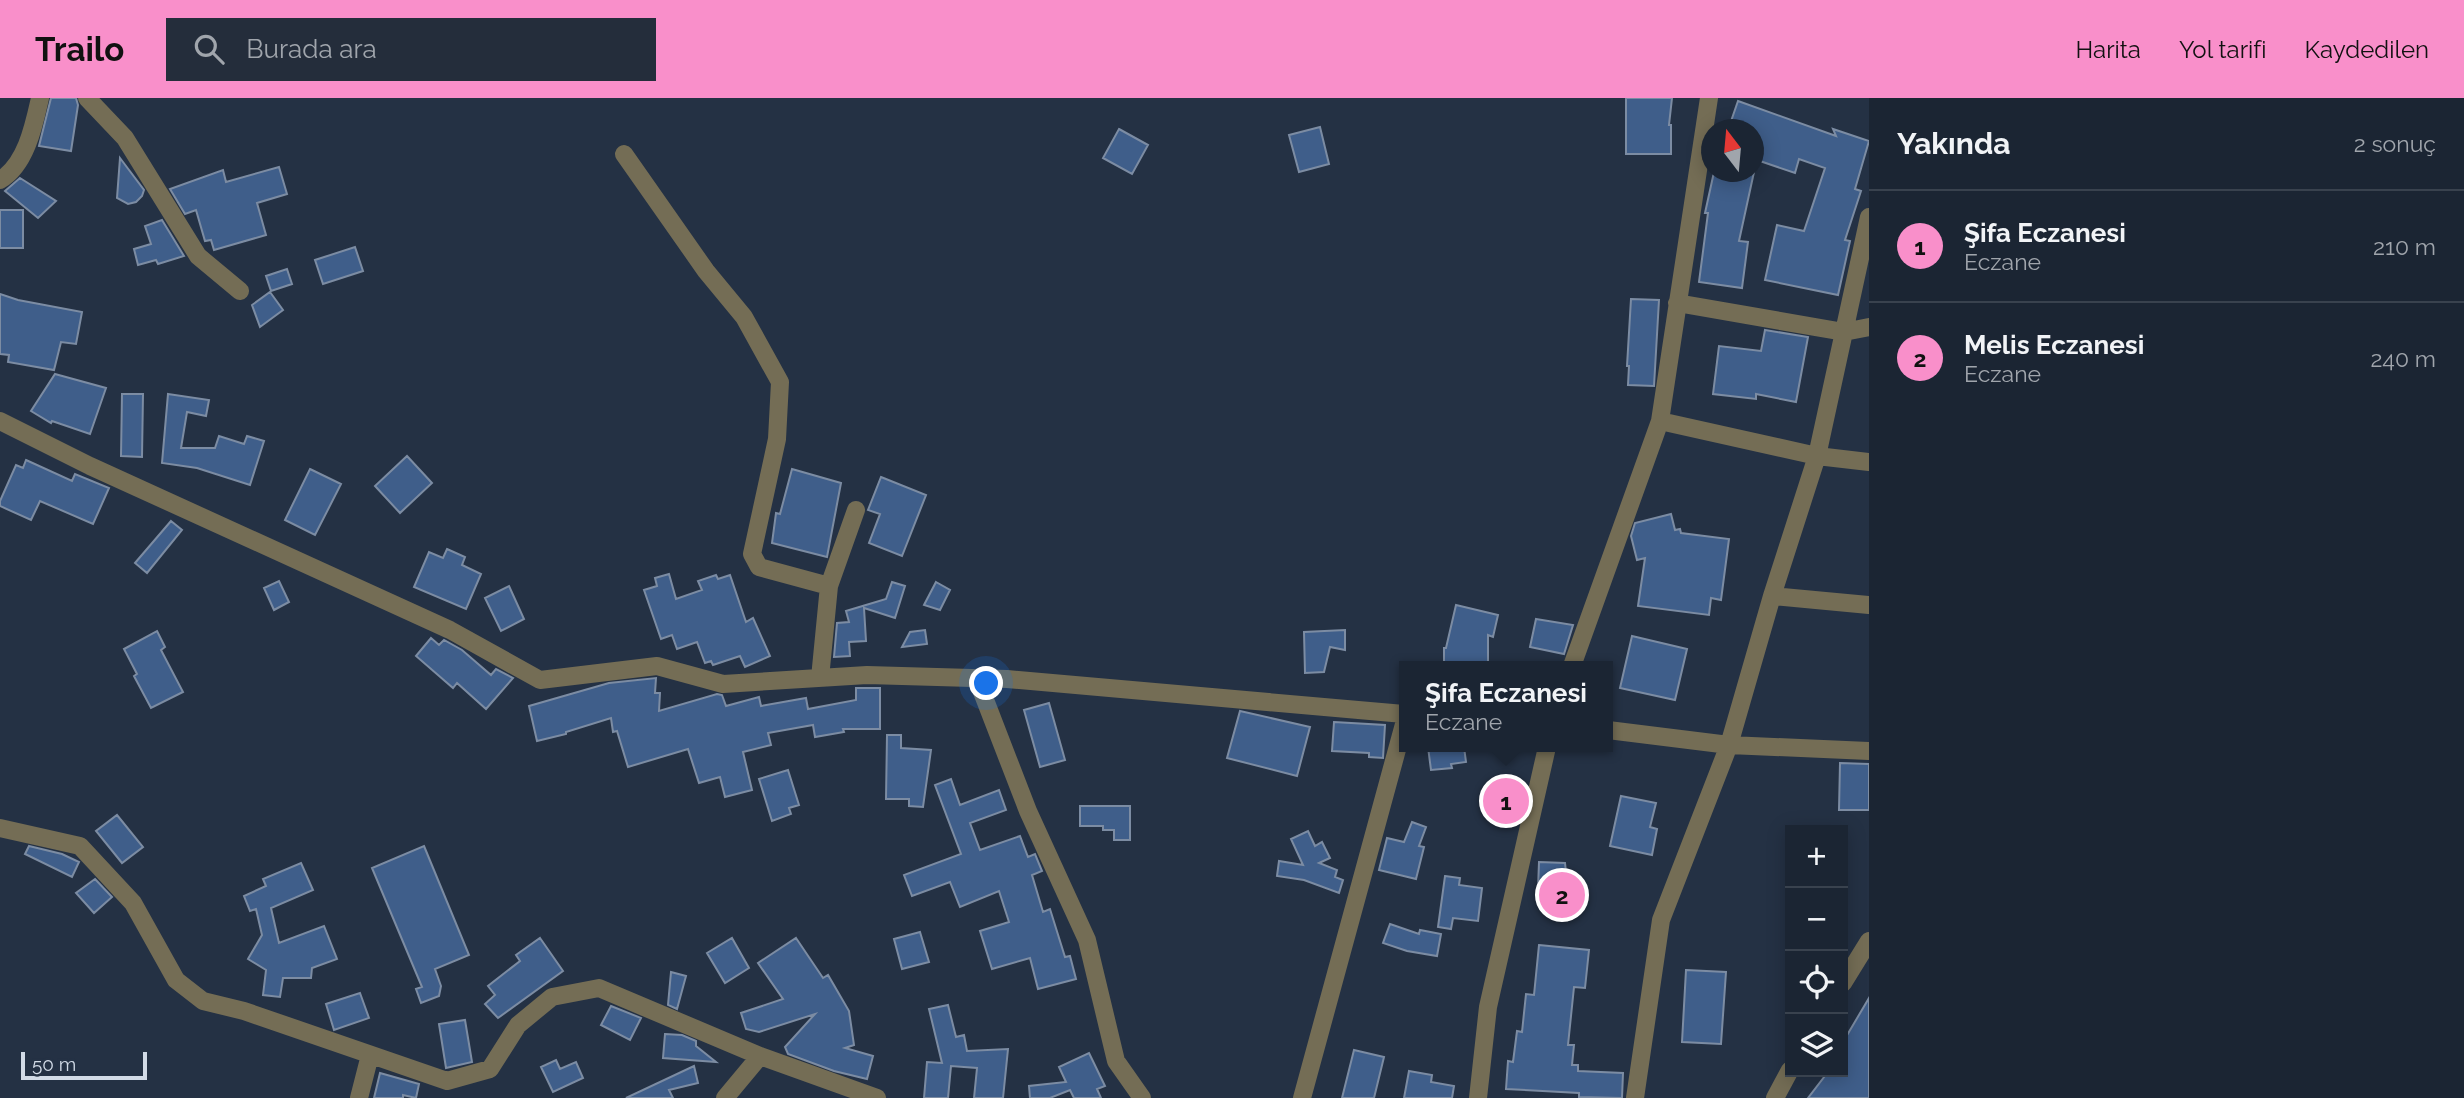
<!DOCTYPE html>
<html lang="tr">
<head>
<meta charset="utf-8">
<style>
  :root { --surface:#1b2533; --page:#242d3b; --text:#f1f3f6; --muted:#a0a5ac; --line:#39424e; --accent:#f98fca }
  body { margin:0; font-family:Raleway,sans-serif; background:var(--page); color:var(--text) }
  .controls { position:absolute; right:21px; bottom:21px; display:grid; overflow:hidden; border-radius:0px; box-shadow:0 4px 18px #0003 }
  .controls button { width:63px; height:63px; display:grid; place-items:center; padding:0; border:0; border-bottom:2px solid var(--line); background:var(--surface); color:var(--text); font:35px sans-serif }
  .compass { position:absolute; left:1701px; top:21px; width:63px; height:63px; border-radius:50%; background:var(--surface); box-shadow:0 4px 18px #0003; rotate:344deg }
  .scale { position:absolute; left:21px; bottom:18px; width:126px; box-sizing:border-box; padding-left:7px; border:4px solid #d2dbe7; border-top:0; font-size:19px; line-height:24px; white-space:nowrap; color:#d2dbe7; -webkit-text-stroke:5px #243144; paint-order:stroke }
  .you { position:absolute; left:987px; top:586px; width:24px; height:24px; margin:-18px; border:5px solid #fff; border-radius:50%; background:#1a73e8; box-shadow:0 0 0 10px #1a73e833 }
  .badge { display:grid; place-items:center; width:46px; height:46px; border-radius:50%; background:var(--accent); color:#111; font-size:23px; font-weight:700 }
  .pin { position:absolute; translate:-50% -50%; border:4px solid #fff; box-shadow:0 2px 7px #0006 }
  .popup { position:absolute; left:1399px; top:563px; width:214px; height:91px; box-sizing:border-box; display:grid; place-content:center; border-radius:0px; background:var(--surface); filter:drop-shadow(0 2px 5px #0005); font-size:23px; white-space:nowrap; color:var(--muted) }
  .popup b { font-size:26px; color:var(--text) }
  .popup::after { content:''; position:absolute; left:50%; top:100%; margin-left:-14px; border:14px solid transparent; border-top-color:var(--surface) }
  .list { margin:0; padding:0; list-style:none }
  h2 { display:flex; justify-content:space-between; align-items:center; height:91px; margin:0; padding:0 28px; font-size:30px }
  h2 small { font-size:23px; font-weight:400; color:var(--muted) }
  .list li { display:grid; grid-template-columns:46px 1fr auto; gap:21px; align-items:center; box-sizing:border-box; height:112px; padding:0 28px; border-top:2px solid var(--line) }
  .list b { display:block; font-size:26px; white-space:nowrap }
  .list p { margin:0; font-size:23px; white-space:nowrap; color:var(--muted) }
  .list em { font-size:23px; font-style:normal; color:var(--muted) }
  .icon { flex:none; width:38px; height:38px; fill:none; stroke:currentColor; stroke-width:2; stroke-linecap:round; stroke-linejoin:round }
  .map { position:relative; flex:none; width:1869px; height:1000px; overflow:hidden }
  header { display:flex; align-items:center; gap:42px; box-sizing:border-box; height:98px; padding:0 35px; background:var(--accent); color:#111 }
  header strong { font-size:33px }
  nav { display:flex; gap:38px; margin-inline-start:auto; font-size:24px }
  .search { width:490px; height:63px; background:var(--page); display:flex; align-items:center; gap:18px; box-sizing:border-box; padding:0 24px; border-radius:0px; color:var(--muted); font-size:26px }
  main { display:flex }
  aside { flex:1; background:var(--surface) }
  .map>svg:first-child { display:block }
  .building { fill:#3f5e8a; stroke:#7c8ca3; stroke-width:2 }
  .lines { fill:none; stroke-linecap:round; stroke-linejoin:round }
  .minor { stroke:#746d55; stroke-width:18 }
</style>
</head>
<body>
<header>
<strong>Trailo</strong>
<div class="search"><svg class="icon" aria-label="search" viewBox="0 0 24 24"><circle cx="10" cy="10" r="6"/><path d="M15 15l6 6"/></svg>Burada ara</div>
<nav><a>Harita</a><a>Yol tarifi</a><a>Kaydedilen</a></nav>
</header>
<main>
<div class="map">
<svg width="1869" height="1000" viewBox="0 0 1869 1000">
  <rect width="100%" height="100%" fill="#243144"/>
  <!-- building -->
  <path class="building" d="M51 0H76L78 7 71 53 39 48Z
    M1626 0H1672L1669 27H1671V56H1626Z
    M1738 3 1836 38 1833 31 1869 43 1855 91 1861 93 1845 142 1850 143 1838 197 1765 182 1777 127 1804 133 1825 70 1799 61 1795 75 1754 61V32H1728Z
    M1320 29 1329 66 1299 74 1289 37Z
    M1119 31 1148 47 1132 76 1103 60Z
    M120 60 144 92 142 98 136 104 128 106 117 100Z
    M279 69 287 96 257 105 266 137 214 152 211 142 205 143 196 112 185 116 170 91 223 72 226 84Z
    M1714 74H1754L1739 143 1748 144 1742 190 1699 184 1708 115H1705Z
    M20 80 56 103 38 120 5 93Z
    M0 112H23V150H0Z
    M162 122 184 158 158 166 156 162 138 167 134 151 151 146 145 128Z
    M355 149 363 173 323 186 315 162Z
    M287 171 292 186 271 193 266 178Z
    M270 194 283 212 260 229 252 207Z
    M0 196 18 202 82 214 76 246 61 244 54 272 8 264 9 257 0 256Z
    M1631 201 1659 202 1654 288 1628 287 1629 268H1627Z
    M1765 232 1808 239 1796 304 1756 296V301L1713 296 1719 248 1761 253Z
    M55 276 106 290 90 336 52 323 51 325 31 313Z
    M122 296H143L142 359 121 358Z
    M168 296 209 302 206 318 187 314 181 350H215L219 338 244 346 247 338 264 343 250 387 197 370 162 365Z
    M407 358 432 385 400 415 375 388Z
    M26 362 72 383 75 376 109 390 93 426 40 403 31 422 0 408V403L16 367 23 370Z
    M310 371 341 386 315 437 285 422Z
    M792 371 841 385 827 459 772 445 776 415 780 416Z
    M881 379 926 397 902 458 869 445 880 416 868 412Z
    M1671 416 1675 432 1680 431 1681 435 1729 441 1721 502 1711 500 1709 517 1638 508 1645 460 1637 462 1631 438 1635 425Z
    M171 423 182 432 147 475 135 465Z
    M447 451 465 459 462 467 481 476 466 511 414 489 429 454 443 460Z
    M669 476 676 501 702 492 698 483 716 477 718 481 730 477 746 524 753 520 770 558 745 569 740 558 713 567 711 563 705 565 697 544 677 551 672 537 661 541 644 492 657 488 655 480Z
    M279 483 289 504 274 512 264 490Z
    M892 484 905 488 895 520 864 510 866 543 849 544 850 558 834 559 837 525 849 524 846 513 886 501Z
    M936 484 950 492 940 512 924 507Z
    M509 488 524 521 501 533 485 500Z
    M1456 507 1498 517 1493 539 1488 537V568H1444V550H1446Z
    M1536 521 1573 527 1564 556 1530 549Z
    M925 532 927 546 902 549 910 534Z
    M1345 532V552L1330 549 1324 574 1305 575 1304 534Z
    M157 533 165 549 161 552 183 594 151 610 134 578 137 576 124 551Z
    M1632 538 1687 551 1675 602 1620 590Z
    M431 540 439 547 444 542 462 552 491 577 496 571 513 580 486 611 457 585 453 590 416 558Z
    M656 580 655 595H660L659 613 717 596 722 597 726 608 759 599 761 608 806 600 808 611 856 602V590H880V631H843L844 634 815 639 813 627 768 635 771 647 743 654 752 692 725 699 720 679 699 685 688 651 628 669 617 633 613 634 611 620 566 634V636L537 643 529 608 609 585Z
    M1049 605 1065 662 1040 669 1024 612Z
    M1240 613 1310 629 1297 678 1227 660Z
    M1334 624 1385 627 1383 660 1369 659V655L1332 653Z
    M887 637H901V650L931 652 923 709 909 708V701H886Z
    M1428 649H1464L1466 664 1451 666 1452 670 1431 672Z
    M1840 665 1869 666V712H1839Z
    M788 672 799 707 789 710 791 716 772 723 759 681Z
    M951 681 960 707 999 692 1006 712 970 725 980 752 1020 738 1028 759 1035 756 1042 773 1032 777 1043 814 1050 811 1065 859 1070 858 1076 881 1038 891 1030 860 992 871 980 833 1009 824 999 793 960 809 950 784 912 798 904 777 961 756 935 687Z
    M1489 689 1518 691 1517 706 1488 704Z
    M1621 698 1656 705 1650 729 1657 731 1652 757 1610 748Z
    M1080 708H1130V742H1114V732H1103V728H1080Z
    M117 717 143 749 122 765 96 733Z
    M1412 724 1426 729 1419 748 1424 749 1416 781 1379 772 1387 740 1404 744Z
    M1308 733 1315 748 1322 744 1330 760 1319 765 1337 772 1335 779 1343 782 1339 795 1304 782 1277 778 1279 763 1303 767 1291 741Z
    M29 748 62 756 79 764 72 779 25 756Z
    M424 748 469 857 435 871 441 888 439 898 421 905 416 891 422 889 372 770Z
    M1539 764 1565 765 1568 792 1538 791Z
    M301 765 313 792 271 810 279 845 324 828 337 861 312 870 311 880H283L280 899 263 897 266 872 248 861 262 837 256 811 250 813 244 798 266 788 263 781Z
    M1445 778 1460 780 1459 787 1482 790 1478 823 1453 820 1451 831 1438 829Z
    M95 781 112 799 94 815 76 795Z
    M1390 826 1419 836 1420 832 1441 836 1437 858 1407 853 1383 845Z
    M920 834 929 864 902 871 894 841Z
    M540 840 563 873 498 920 485 906 495 897 488 888 520 863 516 857Z
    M732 840 749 870 725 885 707 855Z
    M796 840 823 880 828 877 849 913 854 947 845 950 873 958 867 981 834 973 788 956 785 949 815 916 759 934 746 931 741 915 783 901 758 865Z
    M1539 847 1589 852 1585 890 1574 889 1568 947H1574L1572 967H1578V973L1623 975 1622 1000 1579 999V995L1506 991 1508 963 1513 964 1517 933 1522 934 1526 896 1534 897Z
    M1686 872 1726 874 1721 946 1682 944Z
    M671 874 686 878 677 911 668 907Z
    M360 895 369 920 334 932 326 906Z
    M1869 900V1000H1808L1828 974H1843V944Z
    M948 907 956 939 964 937 967 953 1008 951 1003 1000H974L977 970 951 968 948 1000H924L927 964 942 965 929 911Z
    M611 908 641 920 630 942 601 927Z
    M465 922 472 964 446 970 439 926Z
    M665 936 682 937 696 943V948L716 964 663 960Z
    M1354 952 1384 959 1374 1000H1342Z
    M1089 955 1105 988 1097 991 1101 1000H1074L1070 992 1050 1000H1030L1029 988 1066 984 1059 969Z
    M556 962 560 971 576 964 583 980 553 994 541 969Z
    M694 968 698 985 669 992 673 1000H626Z
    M1409 973 1432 977 1431 984 1454 988 1452 1000H1404Z
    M380 975 419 986 416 1000 403 997V1000H374Z"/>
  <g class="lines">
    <!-- minor -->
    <path class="minor" d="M87 0 125 40 198 158 240 193
      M624 56 706 173 744 219 780 284 777 341 752 456 759 469 829 488
      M0 82C26 67 34 27 40 0
      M1677 205 1844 234 1869 229
      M0 323 90 368 450 532 540 582 657 568 723 586 867 577 1007 581 1404 616
      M1660 323 1817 358 1869 119
      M1772 498 1869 507
      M1572 568 1660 323 1709 0
      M820 580 829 488 856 412
      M977 581 1028 713 1087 842 1116 963 1142 1000
      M1608 632 1729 647 1869 653
      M0 730 80 748 133 805 176 882 203 903 244 913 447 983 490 971 518 927 552 899 599 890 760 958 877 1000
      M1843 885 1869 843
      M359 1000 370 957
      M725 1000 760 958
      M1302 1000 1404 626
      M1478 1000 1488 909 1547 649
      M1635 1000 1661 822 1729 647 1772 498 1817 358 1869 364
      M1775 1000 1790 972"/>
  </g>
</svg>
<div class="controls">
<button>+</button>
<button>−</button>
<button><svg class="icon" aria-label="locate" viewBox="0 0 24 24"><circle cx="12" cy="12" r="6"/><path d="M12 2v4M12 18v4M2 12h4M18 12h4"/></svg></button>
<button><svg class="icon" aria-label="layers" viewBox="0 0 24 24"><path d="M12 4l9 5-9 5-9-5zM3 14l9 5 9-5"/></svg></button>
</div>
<svg class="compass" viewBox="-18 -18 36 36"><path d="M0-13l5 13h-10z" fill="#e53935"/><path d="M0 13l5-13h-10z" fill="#a0a5ac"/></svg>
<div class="scale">50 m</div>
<div class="you"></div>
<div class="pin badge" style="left:1506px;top:703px">1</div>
<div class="popup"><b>Şifa Eczanesi</b>Eczane</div>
<div class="pin badge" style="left:1562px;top:797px">2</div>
</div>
<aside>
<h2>Yakında<small>2 sonuç</small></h2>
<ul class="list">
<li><span class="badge">1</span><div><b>Şifa Eczanesi</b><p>Eczane</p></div><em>210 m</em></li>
<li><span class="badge">2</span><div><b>Melis Eczanesi</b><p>Eczane</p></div><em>240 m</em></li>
</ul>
</aside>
</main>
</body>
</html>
